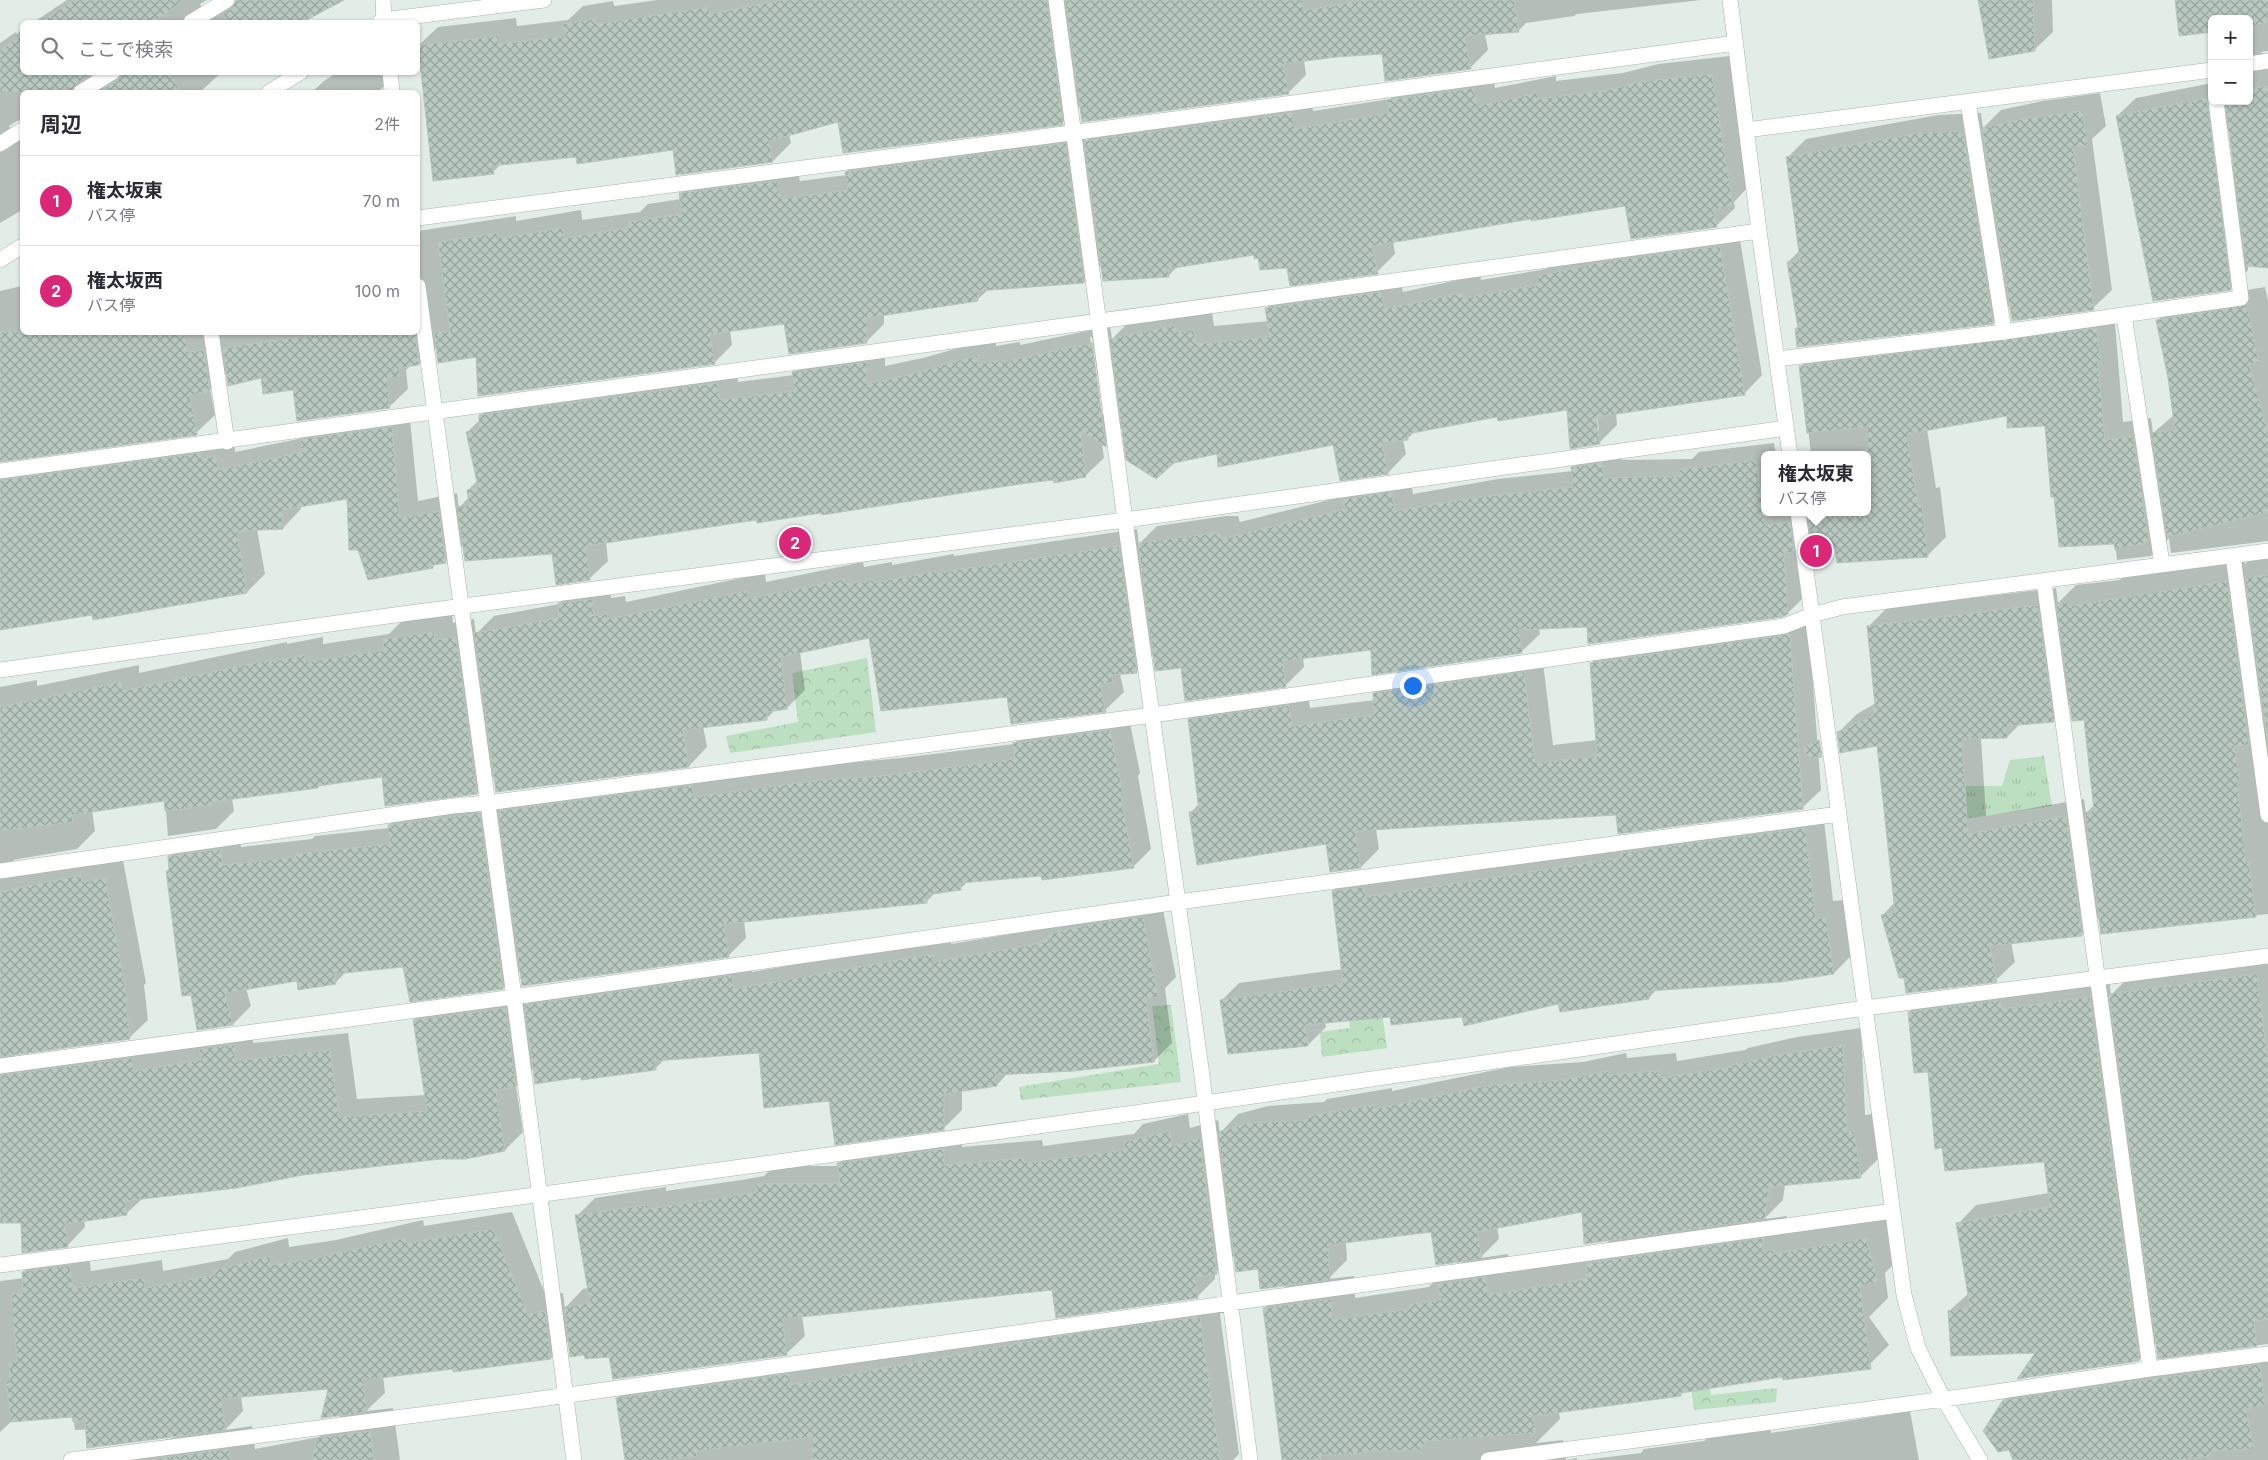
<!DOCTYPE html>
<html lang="ja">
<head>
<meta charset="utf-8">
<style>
  :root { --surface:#fff; --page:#f2f2f3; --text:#2b2b33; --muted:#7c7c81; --line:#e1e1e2; --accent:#db2777 }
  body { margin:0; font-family:Inter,"Noto Sans JP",sans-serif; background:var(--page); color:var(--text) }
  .controls { position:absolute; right:15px; top:15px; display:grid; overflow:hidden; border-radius:8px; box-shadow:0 1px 4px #0004 }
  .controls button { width:45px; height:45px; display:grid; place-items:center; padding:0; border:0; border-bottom:1px solid var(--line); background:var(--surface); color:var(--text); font:25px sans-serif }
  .you { position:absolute; left:1412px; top:685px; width:18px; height:18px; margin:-12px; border:4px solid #fff; border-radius:50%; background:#1a73e8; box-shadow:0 0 0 8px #1a73e833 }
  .badge { display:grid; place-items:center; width:32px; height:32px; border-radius:50%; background:var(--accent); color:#fff; font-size:16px; font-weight:700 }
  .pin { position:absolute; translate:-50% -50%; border:2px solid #fff; box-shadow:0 1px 5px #0006 }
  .popup { position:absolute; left:1761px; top:451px; width:110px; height:65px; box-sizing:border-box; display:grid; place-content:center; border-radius:8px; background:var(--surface); filter:drop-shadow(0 1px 4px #0005); font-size:16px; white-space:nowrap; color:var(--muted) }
  .popup b { font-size:19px; color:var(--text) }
  .popup::after { content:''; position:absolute; left:50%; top:100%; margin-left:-10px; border:10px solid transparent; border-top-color:var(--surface) }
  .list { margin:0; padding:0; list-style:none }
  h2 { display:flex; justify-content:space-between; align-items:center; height:65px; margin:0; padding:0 20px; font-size:21px }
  h2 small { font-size:16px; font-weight:400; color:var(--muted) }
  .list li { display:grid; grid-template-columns:32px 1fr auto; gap:15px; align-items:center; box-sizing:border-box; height:90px; padding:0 20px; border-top:1px solid var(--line) }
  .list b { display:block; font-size:19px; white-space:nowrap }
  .list p { margin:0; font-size:16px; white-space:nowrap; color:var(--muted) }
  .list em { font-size:16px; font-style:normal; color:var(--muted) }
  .icon { flex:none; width:28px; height:28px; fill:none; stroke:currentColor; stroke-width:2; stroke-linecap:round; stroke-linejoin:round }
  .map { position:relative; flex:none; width:2268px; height:1460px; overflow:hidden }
  .search { position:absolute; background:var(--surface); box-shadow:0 1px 4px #0004; left:20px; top:20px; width:400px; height:55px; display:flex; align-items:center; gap:12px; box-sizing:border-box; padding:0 18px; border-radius:8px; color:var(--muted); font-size:19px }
  .panel { position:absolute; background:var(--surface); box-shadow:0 1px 4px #0004; left:20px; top:90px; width:400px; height:245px; border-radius:8px }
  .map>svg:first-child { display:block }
  .grass { fill:url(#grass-tufts) }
  .forest { fill:url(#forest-crowns) }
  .shadow { fill:#0003; fill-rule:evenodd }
  .building { fill:url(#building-cross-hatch); stroke:#b6c7bd }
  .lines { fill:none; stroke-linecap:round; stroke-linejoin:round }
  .service-casing { stroke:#a6b5ad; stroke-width:16 }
  .minor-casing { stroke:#a6b5ad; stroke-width:16 }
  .service { stroke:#fff; stroke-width:15 }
  .minor { stroke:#fff; stroke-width:15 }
</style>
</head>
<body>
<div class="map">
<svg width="2268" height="1460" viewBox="0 0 2268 1460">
  <defs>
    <pattern id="grass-tufts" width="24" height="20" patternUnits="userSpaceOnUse" patternTransform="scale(1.25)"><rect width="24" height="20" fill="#bcdec1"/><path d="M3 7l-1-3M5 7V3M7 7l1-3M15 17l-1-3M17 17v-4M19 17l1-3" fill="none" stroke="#a1c0a6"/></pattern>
    <pattern id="forest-crowns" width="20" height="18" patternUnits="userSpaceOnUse" patternTransform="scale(1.25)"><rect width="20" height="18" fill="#bcdec1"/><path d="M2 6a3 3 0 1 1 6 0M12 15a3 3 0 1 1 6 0" fill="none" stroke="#a1c0a6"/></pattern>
    <pattern id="building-cross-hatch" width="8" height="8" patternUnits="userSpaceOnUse" patternTransform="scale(1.25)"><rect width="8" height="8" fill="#b9c8c0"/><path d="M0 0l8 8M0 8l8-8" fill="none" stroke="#96a49d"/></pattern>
  </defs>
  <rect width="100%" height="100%" fill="#e3ede7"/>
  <!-- grass -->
  <path class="grass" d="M2044 756 2052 806 1964 819 1960 786H2002L2010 760Z"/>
  <!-- forest -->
  <path class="forest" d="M867 658 876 732 730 753 726 736 798 722 792 673Z
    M1377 977 1387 1048 1322 1057 1320 1032 1350 1028 1346 983Z
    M1171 1005 1181 1082 1021 1100 1019 1087 1159 1064 1152 1006Z
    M1683 1328 1702 1331 1711 1395 1777 1388 1776 1402 1694 1410Z"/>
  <!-- shadow -->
  <path class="shadow" d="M67 0H207L200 4 204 12H215L235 0H327L299 22H34Z
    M657 0H1701L1577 14 1574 16 1526 23 1518 31 1485 34 1488 50 1470 68 1383 52 1304 60 1306 75 1288 93 1081 105 1062 123 839 121 789 134 791 143 773 161 674 149 577 155 502 163 493 172 419 45 438 27 516 18 517 26 568 20 583 6 613 1 614 6Z
    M1981 0H2052L2053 32 2034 50Z
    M2176 0H2268V51L2260 52 2268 55V137L2230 128 2212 147 2158 156 2268 170V266L2248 265V270L2230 289 2117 116 2136 98 2212 83V101H2249V19H2212Z
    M22 30V72L90 74 95 83 105 82 121 72H222L200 92H22V120L17 121 9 126 14 134H22V210L0 223V43L16 32 17 34Z
    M1730 56 1750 185 1734 202 1735 208 1716 226 1626 205 1532 218 1393 241 1395 254 1377 272 1289 267 1255 254 1177 267 1168 276 1102 264 1084 282 989 289 978 299 884 314V324L866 342 785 323 730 330 732 345 714 363 477 356 437 346 419 364 411 365 406 370 408 389 389 407 294 388 263 377 228 372 210 389 215 415 196 433 0 429V291L22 286V332H418V231L516 216V221L581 210 582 220 640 212 648 204 681 199V194L699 176 795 163 800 181 847 175 846 172 865 154 1083 126 1086 141 1104 123 1310 95 1313 111 1390 99 1407 82 1492 70 1495 88 1556 76V81L1623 73 1658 64Z
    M338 72H389L392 78 378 92H312L324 81Z
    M2100 93 2106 126 2092 139 2112 290 2093 308 2010 305 1993 323 1796 329 1799 326 1788 262 1800 250 1787 158 1806 139 1938 115 1981 113 1983 128 2001 110 2042 101Z
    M1738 228 1762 375 1744 394 1616 413 1617 425 1599 443 1568 409 1498 416 1415 431 1407 439H1403L1406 454 1388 473 1334 444 1218 452 1123 427 1106 445 1102 443 1104 458 1085 476 757 519 606 542 608 561 589 579 553 553 464 544 445 562 436 563 432 567 349 498 301 506V509L283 528 257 529 265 574 247 592 0 625V474L234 439 235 452 303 438 320 422 409 409 418 501 457 493 459 508 469 497 468 490 478 480 467 432 480 420V416L498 397 736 365 738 382 794 375 793 373 812 354 885 345V366L927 357 996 337V346L1020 342V345L1110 326 1112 339 1130 321 1212 312 1214 326 1269 321 1267 308 1285 290 1399 274 1403 292 1480 275 1481 280 1546 269 1557 259ZM1090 337H1092L1103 414H1100ZM1594 411H1596L1599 430H1596Z
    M2265 287 2268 301V541L2171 553 2169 538 2151 556 2117 560 2115 542 2046 424 2008 415 1927 429 1936 488 1940 487 1946 537 1928 555 1836 547 1811 533 1802 542 1806 595 1788 613 1539 628 1540 634 1521 652 1372 649 1303 657 1304 667 1286 685 1186 699 1182 667 1154 653 1136 672 1120 674 1124 692 1105 710 1008 696 870 636 800 652 805 690 787 708 776 709 766 719 703 726 707 747 689 766 495 775 477 793 383 775 321 784 318 787 232 798 234 811 216 829 168 836 165 799 92 810 95 831 77 849 13 860 16 862 123 860 146 983 144 985 148 1020 129 1038 12 1054 14 1056 150 1040 152 1054 205 1044 253 1026V1043L348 1033 357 1099 426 1095 414 1020 432 1002 524 990 526 1005 544 987 750 958 752 972 951 937V944L1058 926 1161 899 1176 977 1165 988 1172 1043 1154 1061 1074 1069 1008 1073 997 1085 962 1090V1110L944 1128 830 1100 761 1052 665 1059 655 1069 582 1075 534 1068 516 1086 523 1132 505 1150 302 1174 143 1198 126 1214 84 1220 85 1227 67 1246 22 1221 0 1222V687L37 680V686L139 665V673L287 642V644L323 637V644L389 634 402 621 452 614 453 623 474 619 476 634 494 616 559 604 577 585 610 581 611 598 625 596 626 602 765 573 766 582 863 562 864 567 892 562V565L954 554V556L1137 529 1139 544 1157 526 1226 516H1238L1240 522 1349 495 1410 475 1413 494 1498 479 1573 471 1572 468 1591 450 1620 445 1622 460 1692 459 1699 452 1774 443 1776 455H1765V512H1867V455H1811L1801 366 1819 348 2114 311 2123 422 2151 418 2153 433 2174 415 2158 320 2176 302Z
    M2268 545V914L2102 932 2100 916 2082 934 2011 942 2015 962 1996 980 1905 976 1883 915 1895 902 1879 745 1839 732 1857 714 1876 703 1869 626 1887 608 2056 588 2058 603 2076 585 2120 580 2137 562 2243 548 2245 564 2263 546ZM2071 703 2085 718 2095 804 2086 813 2084 799 1986 816 1981 738 2007 737 2020 724 2053 721Z
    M1808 616 1821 790 1802 808 1617 814 1376 829 1379 849 1361 867 1328 843 1190 813 1200 803 1189 720 1207 702 1307 687 1310 708 1375 700 1374 694 1393 675 1542 654 1553 745 1597 740 1591 663 1610 645Z
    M1128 713 1140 773 1138 776 1151 849 1133 867 968 881 960 889 936 892 927 901 744 921 746 938 728 956 521 970 503 988 411 1000 404 966 347 971 335 983 298 979 246 988 251 1006 233 1024 168 872 171 869 170 857 188 838 238 831 241 847 312 839 315 836 389 828V825L407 807 498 795 500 811 518 793 901 758 1014 744 1032 725Z
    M1823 811 1833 901 1844 900 1852 955 1834 973 1657 989 1649 998 1559 1002 1463 1016H1391L1325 1022 1326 1027 1308 1045 1221 1001 1239 983 1343 969 1333 891 1351 873Z
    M2268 958V1344L2159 1357 2157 1342 2139 1360 2020 1378 2037 1352 1949 1311 1969 1293 1958 1224 1976 1205 2049 1193 2045 1160 1929 1070 1909 1012 1928 994 2109 979 2111 995 2129 977Z
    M1861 1028 1865 1115 1872 1114 1878 1159 1860 1177 1785 1184 1783 1200 1764 1219 1787 1216 1785 1228 1890 1215 1901 1257 1885 1273 1888 1298 1869 1317 1889 1345 1866 1368 1783 1376 1685 1391 1680 1395 1559 1412 1560 1419 1536 1443 1563 1440 1566 1460 1577 1458V1460H1283L1264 1308 1288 1284 1235 1255 1215 1273V1279L1197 1297 1053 1288 802 1316 805 1336 786 1354 610 1356 585 1354 569 1340 551 1358 454 1371V1368L383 1376 385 1393 366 1411 393 1408 400 1460H77L190 1434 194 1424 75 1430 73 1415 12 1421 0 1432V1281L24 1278V1272L42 1254 88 1248 91 1271 162 1260 163 1271 228 1259 235 1252 288 1238 289 1247 336 1240 423 1220 424 1226 512 1212 546 1296 563 1293 565 1308 583 1289 589 1288 577 1216 595 1198 666 1187V1191L741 1180 764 1176 774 1166H839L838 1164 856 1145 962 1131V1147L1042 1140 1043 1146 1134 1134 1143 1124 1188 1114 1190 1128 1218 1120 1220 1133 1238 1114 1268 1106 1324 1102 1327 1099 1392 1088V1091L1510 1067 1583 1062 1626 1053 1627 1058 1676 1053 1677 1061 1745 1050 1748 1048 1797 1037ZM1583 1210 1611 1239 1591 1259 1511 1272 1508 1254 1480 1258 1499 1239 1497 1226ZM1433 1231 1464 1260 1444 1280 1434 1281 1429 1287 1355 1298 1354 1276 1328 1279 1347 1260 1346 1242ZM330 1387 342 1414 319 1437 255 1449 252 1426 225 1430 243 1411 241 1396Z
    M1218 1299 1239 1454 1233 1460H626L617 1398 635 1380Z
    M2268 1348V1460H2014L2004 1401 2023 1382Z
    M1910 1411 1919 1460H1584L1641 1453 1644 1449 1704 1441 1707 1438 1770 1427 1771 1433Z"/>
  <!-- building -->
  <path class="building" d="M74 0H184L153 22H41Z
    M236 0H344L303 22H229L223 14 232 8Z
    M782 0H1047L1063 125 843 153 838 122 769 141 773 162 676 175 673 150 577 164 576 157 492 166 494 174 433 181 418 45 499 36V44L565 36 563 24 595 19 596 24 709 7 710 14Z
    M1065 0H1303V11L1364 0H1514L1519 32 1465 36 1471 69 1385 81 1382 54 1336 57 1283 64 1289 94 1082 122Z
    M1978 0H2033L2035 51 1989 59Z
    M2175 0H2268V23L2249 26V19H2212V32L2179 36Z
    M22 35V72H95L76 84 72 92H0V50Z
    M122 72H168L181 92H98L118 80Z
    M1712 74 1733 205 1714 210 1717 227 1631 239 1625 206 1531 221V219L1372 246 1378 274 1290 286 1287 268 1260 270 1258 258 1254 259V255L1168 269 1169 277 1103 281 1084 141 1292 113 1295 129 1389 113 1387 100 1474 88 1477 106 1537 93 1538 99 1604 91 1639 82Z
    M2268 86V268L2246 266 2225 101H2249V89Z
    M2207 98 2231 290 2153 301 2116 116Z
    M2082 111 2088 145 2073 147 2094 310 2012 321 1982 128 2023 119Z
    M1963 131 1993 324 1797 347 1795 328H1798L1787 262 1800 260 1786 157 1919 133Z
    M1066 143 1084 283 978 291V301L867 318V343L789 354 784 324 710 334 715 364 478 396 476 357 438 363 434 332H450L438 242 498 233V238L563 228 564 238 629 228 628 222 682 214 679 193 777 181 781 199 848 190 845 172Z
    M1720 246 1745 395 1596 417 1600 444 1570 449 1567 410 1498 421 1497 417 1407 434 1408 440 1382 442 1388 474 1340 481 1333 445 1218 467 1217 454 1174 463 1156 479 1126 460 1110 339 1176 325 1177 332 1194 330 1196 344 1270 337 1265 308 1381 292 1385 309 1462 293 1463 298 1538 285 1537 276 1608 261Z
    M2247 305 2259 363 2249 364 2268 433V512L2167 537 2151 433 2175 430 2168 378 2156 320Z
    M2096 328 2101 360 2098 361 2105 440 2133 436 2149 542 2115 550 2114 544 2059 547 2054 497H2051L2045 426 2007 428V416L1907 434 1918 505H1922L1928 557 1837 563 1835 548 1813 550 1808 519 1852 512H1867V427L1807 433 1799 366Z
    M0 332H183L188 352 204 350 210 391 190 396 197 435 0 462Z
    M336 332H415L419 365 399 368 400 377 387 378 390 408 297 421 293 390 263 394 261 378 228 386 223 348Z
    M1092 343 1106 447 1081 431 1086 477 1054 483 1053 480 1026 483 822 515 821 513 757 523 756 520 586 546 590 580 556 585 552 554 465 561 457 507 469 505 467 490 478 487 466 432 479 429V415L717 383 720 400 795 391 792 372 867 362V384L908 375 978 355V364L1002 360V362Z
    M392 427 400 518 439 511 446 563 433 565V568L368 580 358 550H349L347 499 282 510 283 529 237 531 247 593 93 620 92 615 0 630V480L200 453 201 459 216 456 218 470 302 452 300 439Z
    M1756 460 1765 525 1790 522 1794 552 1784 553 1788 614 1782 617 1588 644 1587 627 1519 630 1522 653 1372 675 1371 650 1283 661 1286 687 1185 701 1181 668 1155 671 1138 543 1207 534H1220L1222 539 1345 509 1343 499 1392 492 1395 511 1478 497 1573 487 1571 467 1602 463 1604 478 1680 476 1679 470Z
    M1119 546 1137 673 1112 675 1113 683 1100 684 1106 712 1011 724 1007 697 881 711 869 638 781 657 787 709 766 712 767 720 683 730 689 767 496 792 474 633 559 618 558 603 592 599 594 616 607 614 608 619 747 591 748 599 845 579 846 584 874 580V583L936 571V573Z
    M2268 575V744L2245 578Z
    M2227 581 2249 745 2234 746 2240 779 2237 780 2246 862H2249L2256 917 2101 934 2085 813 2094 811 2084 720 2072 721 2056 603 2068 602 2069 606Z
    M2038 605 2054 722 2007 726V738L1962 739 1968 834 2066 816 2082 936 1990 946 1997 982 1906 993 1904 978H1899L1881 915 1895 912 1877 746 1840 753 1837 732 1874 715 1873 705H1875L1867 626Z
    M434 632 435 640 456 637 477 794 385 806 382 777 318 786V788L211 802 212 805 165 811 164 801 72 815 73 822 0 831V707L121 682 122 691 269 660V662L305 655V662L384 650 383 639Z
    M1790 634 1803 809 1618 834 1616 815 1355 831 1361 868 1330 872 1326 844 1197 865 1189 812 1199 811 1188 719 1289 705 1292 726 1374 715 1373 693 1524 672 1535 763 1597 756 1590 663Z
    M1110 730 1123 793H1120L1134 868 1042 880 1041 876 960 883 961 890 926 895 927 903 724 924 729 957 522 986 498 811 692 785 694 797 820 780 882 776 1015 759 1013 743Z
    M1819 740 1822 757 1807 759 1804 747Z
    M480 813 503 989 410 1002 403 967 334 974 336 984 298 990 297 981 225 993 233 1025 197 1030 191 995 182 996 166 871H169L168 856 220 849 223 865 296 857V854L390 844 388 825Z
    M1805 828 1816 919 1826 917 1834 974 1781 982 1648 991 1649 999 1560 1012 1558 1004 1464 1026 1462 1017 1391 1025 1390 1017 1305 1025 1308 1046 1228 1054 1220 1000 1343 983 1332 891 1364 887 1366 897 1620 858V853Z
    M81 875 82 882 105 878 128 1003H126L130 1039 0 1057V892Z
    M1143 916 1158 997 1146 998 1154 1062 1074 1071 995 1075 997 1086 944 1094V1130L835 1145 829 1101 764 1108 759 1053 654 1061 656 1070 581 1080V1077L535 1084 524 1005 732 975 734 989 933 954V962L1042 943V940L1050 939 1049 934 1086 925Z
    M2257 974 2268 1063V1319L2254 1321 2257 1346 2158 1359 2109 994Z
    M2090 997 2139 1361 2017 1379 2035 1353 1951 1356 1948 1311 1970 1307 1956 1223 2050 1207 2044 1162 1945 1171 1942 1148 1935 1149 1928 1072 1914 1073 1908 1012 2000 1000 2002 1009Z
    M506 1008 516 1087 496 1090 505 1151 465 1159H440L303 1175 237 1188 125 1201 127 1215 65 1224 68 1247 22 1253 21 1223H0V1075L132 1058 134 1071 201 1060 199 1049 235 1044V1061L330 1050 339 1117 427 1111 413 1020Z
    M1843 1045 1847 1132 1854 1131 1861 1178 1769 1187 1765 1219 1584 1244 1582 1212 1477 1232 1482 1259 1436 1265 1431 1232 1328 1245 1330 1280 1260 1289 1258 1269 1236 1272 1218 1132 1249 1123 1308 1120V1116L1374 1105V1109L1491 1085 1564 1080 1608 1071 1609 1075 1658 1071 1659 1078 1728 1068V1066L1778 1055Z
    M1170 1131 1172 1146 1200 1138 1217 1274 1195 1277 1198 1298 1056 1318 1052 1290 783 1319 787 1355 613 1379 609 1357 585 1359 584 1355 570 1357 564 1307 590 1303 575 1215 648 1205V1209L722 1198 756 1192 755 1184H840L837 1163 944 1149V1165L1024 1158 1025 1163 1125 1150 1124 1142Z
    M493 1229 528 1314 545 1311 551 1359 453 1372V1369L363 1380 367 1412 321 1418 328 1389 221 1399 226 1430 87 1448 85 1420 73 1422 72 1417 11 1422 6 1381 10 1380 9 1363 17 1360 11 1295 23 1292 22 1272 70 1265 73 1288 144 1278 145 1288 215 1275V1270L270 1256 271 1265 317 1258 405 1238 406 1243Z
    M1764 1238 1762 1251 1773 1250 1774 1254 1866 1238 1878 1282 1860 1286 1871 1369 1783 1380 1782 1377 1681 1393V1396L1533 1416 1536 1433 1426 1441 1420 1450 1365 1451V1453L1324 1455V1458L1306 1460H1282L1263 1308 1331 1299 1332 1320 1410 1309 1409 1305 1441 1300 1438 1284 1485 1277 1488 1295 1587 1279 1586 1263Z
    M1200 1317 1220 1460H812L813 1437 696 1451 697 1456 659 1460H625L616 1398 789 1374 791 1385 1059 1336Z
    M2260 1364 2265 1405 2246 1409 2254 1449 2211 1451V1456L2175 1460H2013L2009 1450 1998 1452 1983 1431 2003 1400Z
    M370 1431 374 1460H312L317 1438Z
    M229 1449 230 1460H144Z"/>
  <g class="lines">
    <defs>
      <path id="service" d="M1968 102 2004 332"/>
      <path id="minor" d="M383 0 384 22
        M1056 0 1125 520 1201 1068 1250 1460
        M1730 0 1759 231 1790 455
        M191 22 227 0
        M380 22 383 20 544 0
        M2249 64 2268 61
        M390 72 392 92
        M81 92 113 72
        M269 92 301 72
        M1746 130 2212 70
        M0 144 22 130
        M418 218 1041 137 1736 43
        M0 260 22 246
        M418 286 514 997 574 1460
        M2124 315 2162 564
        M211 332 227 442
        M1777 359 2004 332 2241 298 2216 101
        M0 471 1759 231
        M1798 512 1904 1295 1918 1348 1943 1398 1980 1460
        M2233 556 2268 815
        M2044 581 2150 1369
        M0 670 402 614 1125 520 1786 428
        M0 871 453 806 487 803 1152 715 1784 626 1812 615 1842 607 2268 551
        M0 1066 514 997 1178 902 1839 814
        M0 1265 566 1191 1156 1110 1865 1008 2268 956
        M71 1460 525 1401 1893 1211
        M1488 1460 1989 1393 2150 1369 2268 1354"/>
    </defs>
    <!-- service casing -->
    <use href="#service" class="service-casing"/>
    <!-- minor casing -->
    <use href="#minor" class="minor-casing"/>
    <!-- service -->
    <use href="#service" class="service"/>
    <!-- minor -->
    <use href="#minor" class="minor"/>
  </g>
</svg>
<div class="controls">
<button>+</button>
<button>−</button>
</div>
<div class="you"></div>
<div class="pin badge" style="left:1816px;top:551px">1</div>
<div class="popup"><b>権太坂東</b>バス停</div>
<div class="pin badge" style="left:795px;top:543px">2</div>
<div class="search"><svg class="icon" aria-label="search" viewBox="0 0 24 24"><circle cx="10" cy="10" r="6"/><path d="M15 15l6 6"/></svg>ここで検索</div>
<section class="panel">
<h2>周辺<small>2件</small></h2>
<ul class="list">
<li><span class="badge">1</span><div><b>権太坂東</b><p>バス停</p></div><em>70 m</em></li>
<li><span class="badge">2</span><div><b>権太坂西</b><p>バス停</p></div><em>100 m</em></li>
</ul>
</section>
</div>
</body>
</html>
